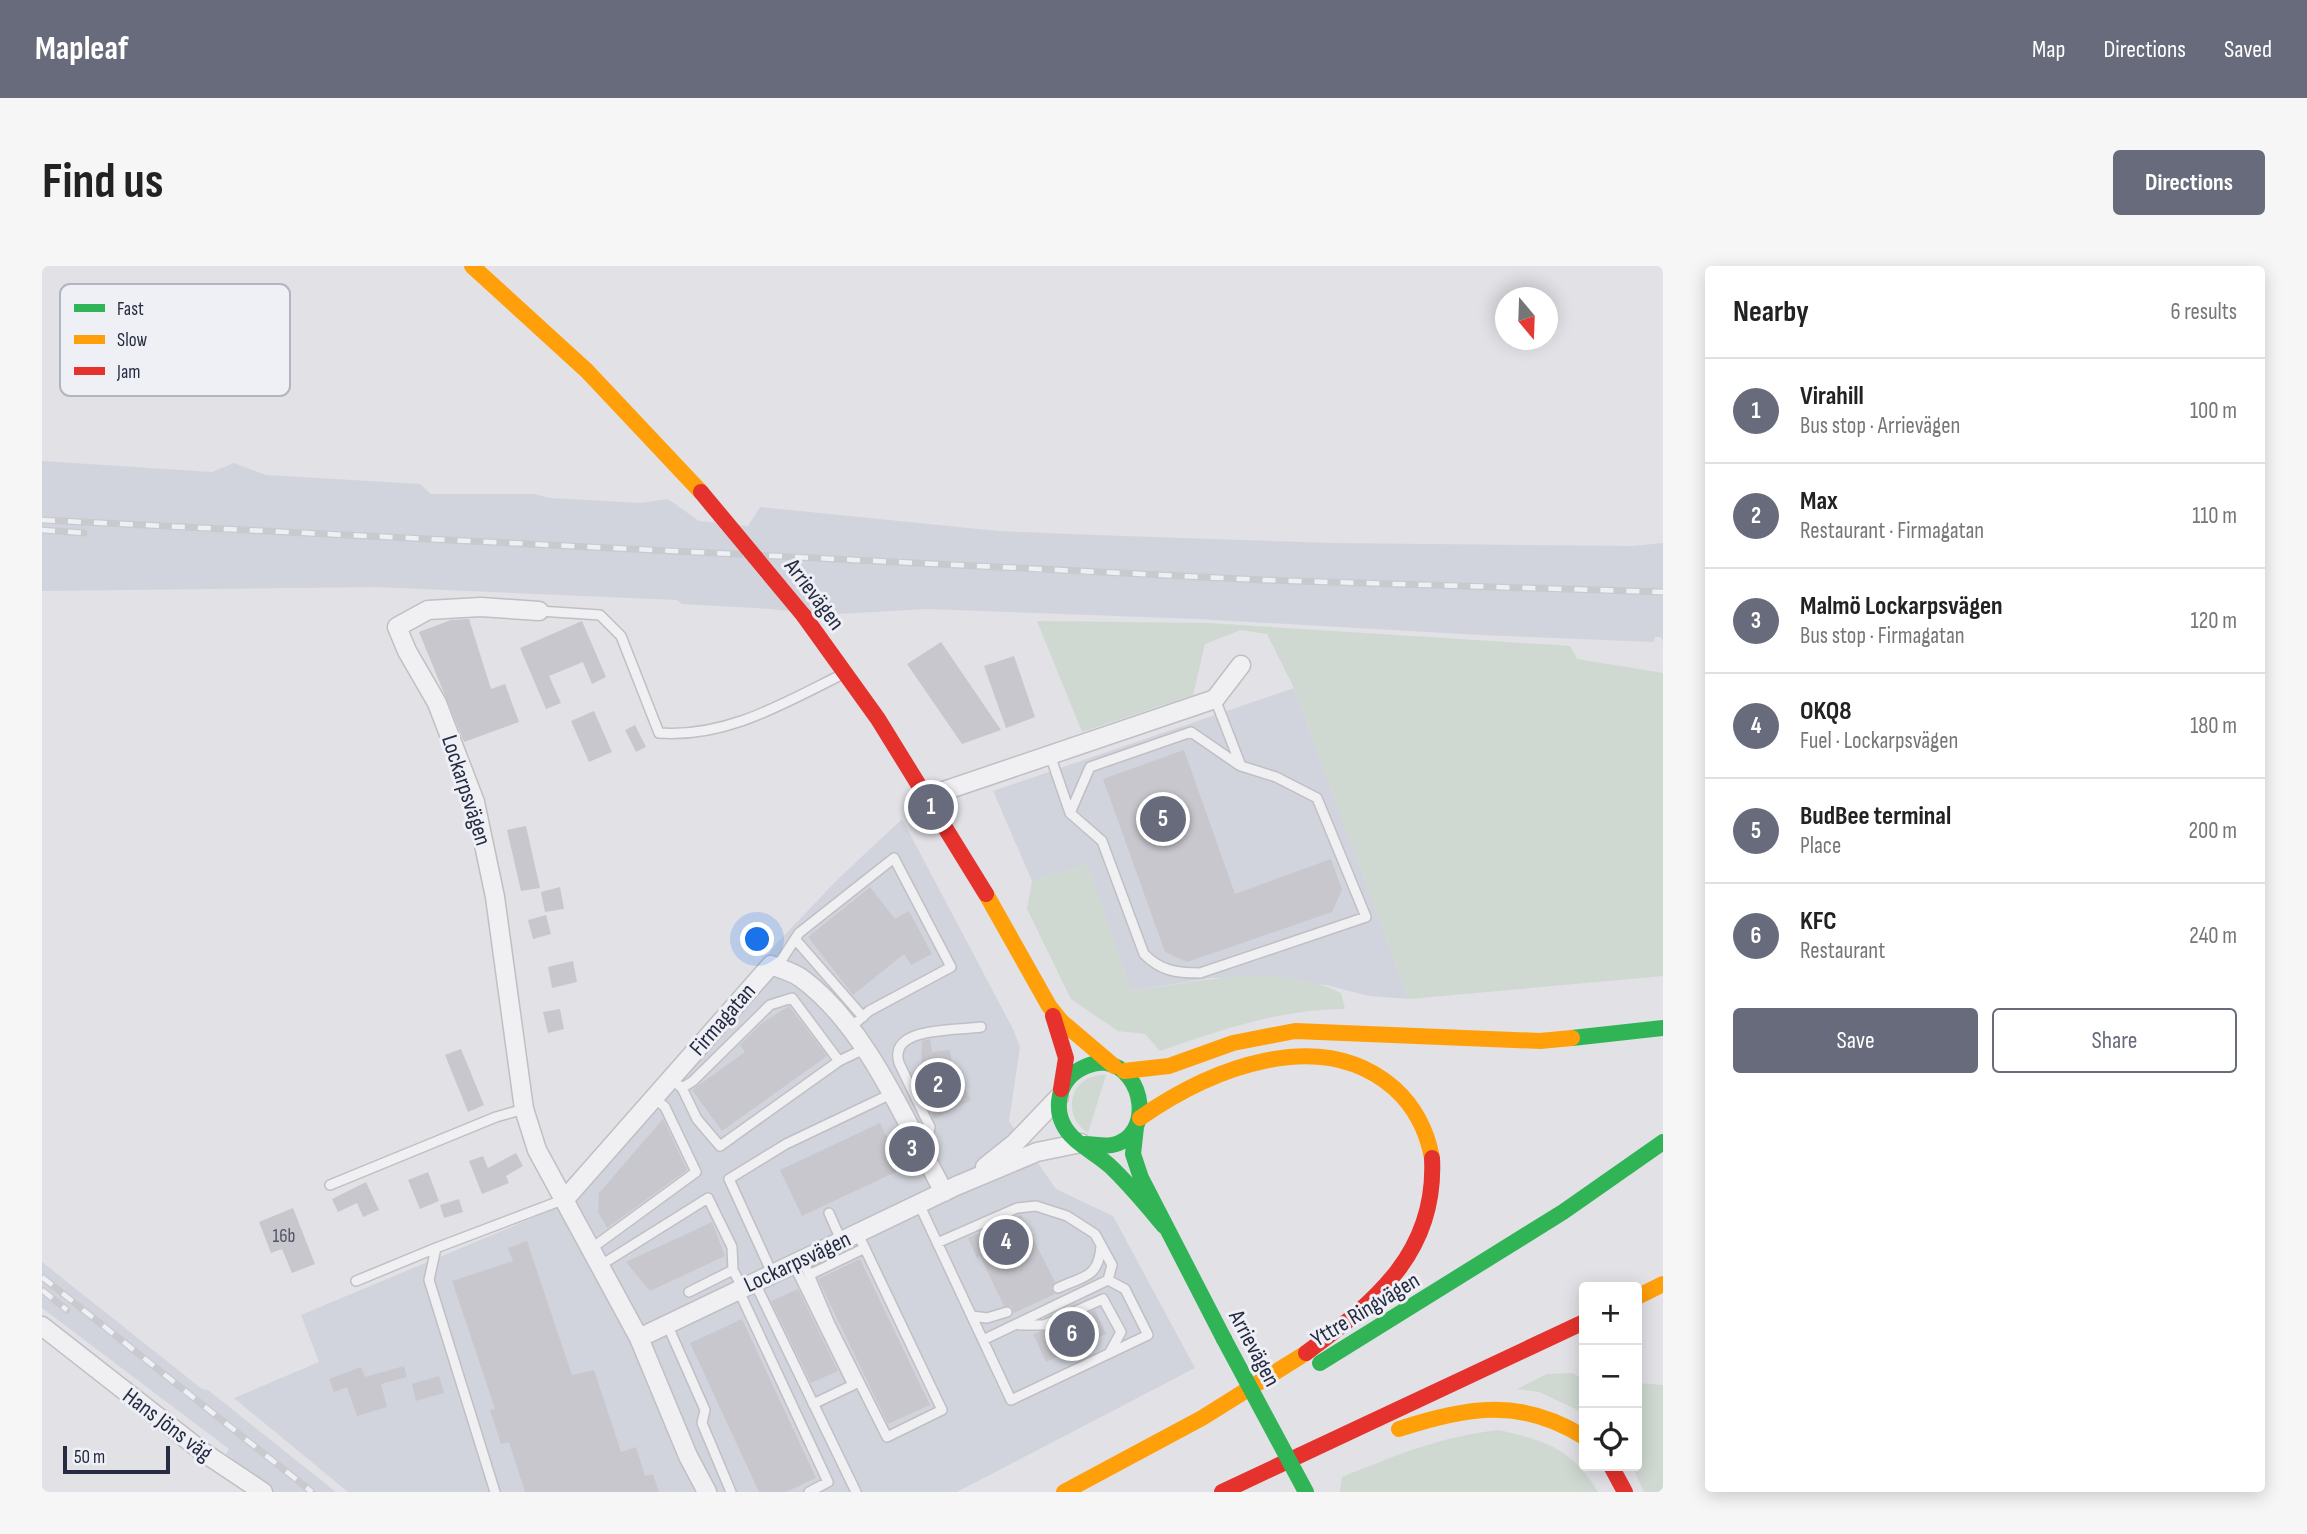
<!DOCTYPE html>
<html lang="en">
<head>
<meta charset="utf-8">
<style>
  :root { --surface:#fff; --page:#f6f6f6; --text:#222; --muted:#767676; --line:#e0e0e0; --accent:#676b7b }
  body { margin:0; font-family:"Sofia Sans Condensed",sans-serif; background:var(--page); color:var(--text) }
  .controls { position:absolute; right:21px; bottom:21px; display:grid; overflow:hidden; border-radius:7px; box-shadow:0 4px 18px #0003 }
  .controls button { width:63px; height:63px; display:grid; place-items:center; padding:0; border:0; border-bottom:2px solid var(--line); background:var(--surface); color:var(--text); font:35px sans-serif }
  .compass { position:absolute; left:1453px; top:21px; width:63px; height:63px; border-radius:50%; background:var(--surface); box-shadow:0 4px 18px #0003; rotate:161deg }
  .scale { position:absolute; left:21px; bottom:18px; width:107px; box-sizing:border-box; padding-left:7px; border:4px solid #262b41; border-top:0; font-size:19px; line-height:24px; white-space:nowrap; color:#262b41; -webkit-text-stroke:5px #eef0f6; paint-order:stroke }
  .you { position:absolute; left:716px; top:674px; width:24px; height:24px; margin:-18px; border:5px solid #fff; border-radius:50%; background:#1a73e8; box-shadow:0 0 0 10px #1a73e833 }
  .badge { display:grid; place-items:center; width:46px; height:46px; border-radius:50%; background:var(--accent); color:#fff; font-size:23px; font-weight:700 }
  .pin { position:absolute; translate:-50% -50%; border:4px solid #fff; box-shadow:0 2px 7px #0006 }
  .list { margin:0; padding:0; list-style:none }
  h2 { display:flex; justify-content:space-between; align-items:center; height:91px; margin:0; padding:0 28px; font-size:30px }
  h2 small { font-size:23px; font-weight:400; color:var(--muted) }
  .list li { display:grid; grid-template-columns:46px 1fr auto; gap:21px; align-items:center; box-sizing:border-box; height:105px; padding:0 28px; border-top:2px solid var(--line) }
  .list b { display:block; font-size:26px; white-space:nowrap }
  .list p { margin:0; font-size:23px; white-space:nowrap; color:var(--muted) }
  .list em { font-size:23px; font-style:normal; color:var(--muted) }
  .actions { display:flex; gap:14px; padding:21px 28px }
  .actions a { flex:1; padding:16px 0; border:2px solid var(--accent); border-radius:7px; text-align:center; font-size:24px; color:var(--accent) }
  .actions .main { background:var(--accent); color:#fff }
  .icon { flex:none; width:38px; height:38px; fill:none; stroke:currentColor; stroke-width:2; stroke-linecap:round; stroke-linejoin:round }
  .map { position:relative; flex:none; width:1621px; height:1226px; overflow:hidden; border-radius:7px }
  header { display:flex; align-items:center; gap:42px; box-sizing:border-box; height:98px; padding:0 35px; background:var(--accent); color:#fff }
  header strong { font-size:33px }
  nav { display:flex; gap:38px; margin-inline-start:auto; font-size:24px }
  .intro { display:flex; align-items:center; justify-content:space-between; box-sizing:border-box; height:168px; padding:0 42px }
  h1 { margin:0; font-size:49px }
  .button { padding:18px 32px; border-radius:7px; background:var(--accent); color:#fff; font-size:24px; font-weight:700 }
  main { display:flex; gap:42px; padding:0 42px }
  aside { flex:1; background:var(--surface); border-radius:7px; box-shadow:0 4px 18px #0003 }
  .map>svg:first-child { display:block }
  .built { fill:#d2d4dd }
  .green { fill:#cfd9d1 }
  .building { fill:#c7c7cd }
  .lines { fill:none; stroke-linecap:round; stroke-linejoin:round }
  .lane-casing { stroke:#bfbfc4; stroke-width:12 }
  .street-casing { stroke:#bfbfc4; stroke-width:21 }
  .lane { stroke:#f0f0f3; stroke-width:9 }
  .street { stroke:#f0f0f3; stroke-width:18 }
  .fast { stroke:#30b455; stroke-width:16 }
  .slow { stroke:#ff9f0a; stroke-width:16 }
  .jam { stroke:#e5322d; stroke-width:16 }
  .rail-casing { stroke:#c9cace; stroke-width:7 }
  .rail { stroke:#eef0f6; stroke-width:4.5; stroke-dasharray:13; stroke-linecap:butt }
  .fast-bridge { stroke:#30b455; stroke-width:16 }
  .jam-bridge { stroke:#e5322d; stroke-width:16 }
  .labels { text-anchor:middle; stroke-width:6; stroke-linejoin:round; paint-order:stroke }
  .number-label { font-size:19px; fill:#505466 }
  .street-label { font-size:23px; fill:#262b41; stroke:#eef0f6 }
  .key { fill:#eef0f6; stroke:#b2b5c0; stroke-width:2 }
  .key-label { font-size:19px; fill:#262b41 }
</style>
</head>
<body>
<header>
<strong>Mapleaf</strong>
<nav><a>Map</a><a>Directions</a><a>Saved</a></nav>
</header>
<div class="intro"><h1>Find us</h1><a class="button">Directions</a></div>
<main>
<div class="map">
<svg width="1621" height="1226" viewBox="0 0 1621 1226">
  <rect width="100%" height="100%" fill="#e1e1e6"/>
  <!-- built -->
  <path class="built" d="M0 195 170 206 192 197 224 209 378 218 389 228H492L508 232 599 237 626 233 657 255 706 260 718 241 956 265 1053 269 1291 277 1591 280 1621 277V375L1619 371H1613L1612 376 1439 369 1155 353 885 343 777 349 730 343 640 338 635 334 334 321 0 325Z
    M1252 422 1367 733 1327 730 1284 719 1231 712H1169L1089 725 1045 598 990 615 951 525Z
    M860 553 971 763 978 781 967 855 1014 923 1071 950 1153 1102 915 1226H306L192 1132 277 1096 259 1049 505 946 542 913 624 823 735 677 796 613Z
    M0 996 160 1123 166 1124 294 1226H232L184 1188 187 1183 0 1042Z"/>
  <!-- green -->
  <path class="green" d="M995 355 1165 357 1528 380 1535 393 1621 407V710L1367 733 1252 422 1225 368 1199 364 1163 378 1151 429 1040 466Z
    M1045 597 1089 725C1153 716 1239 696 1299 727L1303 743C1235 744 1182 763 1118 785L1103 768 1076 765 1029 733 985 643 990 615Z
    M1064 809 1046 867C1018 848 1028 808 1064 809Z
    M1531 1107 1542 1114V1147L1497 1126 1475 1123 1505 1108Z
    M1595 1117 1621 1119V1226H1602L1590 1200H1595Z
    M1457 1164C1503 1175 1530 1182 1556 1226H1298L1300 1211C1352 1190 1400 1170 1457 1164Z"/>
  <!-- building -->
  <path class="building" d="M427 353 449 423 463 418 477 456 422 476 377 366 409 354Z
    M540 355 564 411 550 418 541 396 507 410 519 437 504 443 478 382Z
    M899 376 959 464 920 478 865 398Z
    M972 390 993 451 964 462 942 400Z
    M552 445 570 486 547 496 529 455Z
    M593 459 604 481 594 486 583 464Z
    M1142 484 1193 628 1289 593 1300 624 1290 646 1145 696 1123 686 1061 513Z
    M484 560 498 622 479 625 465 564Z
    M518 621 522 643 503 646 499 626Z
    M828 621 853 653 867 645 890 688 869 699 862 688 811 729 766 671Z
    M504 649 509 668 491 673 486 654Z
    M531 695 535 716 510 722 506 701Z
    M747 740 785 790 680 865 650 824 703 786 698 779 720 757Z
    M518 743 522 763 506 767 501 746Z
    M888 773 890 786 908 784 910 797 929 834 892 853 870 808 879 804 880 775Z
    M419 783 442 839 426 846 403 789Z
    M621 853 645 904 565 962 556 946 557 927Z
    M838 857 860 903 760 950 738 904Z
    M474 887 481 900 464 910 467 917 440 928 427 895 441 890 446 902Z
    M386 906 397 935 378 943 366 914Z
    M324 916 337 944 321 951 315 937 296 946 290 933Z
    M417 933 421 946 402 952 398 939Z
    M251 942 273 998 250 1007 240 983 229 987 217 956Z
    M979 949 1013 1016 1009 1022 1013 1028 972 1047 969 1040H962L938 990 935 992 926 972Z
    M670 956 683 990 608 1025 584 996Z
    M485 975 530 1109 552 1104 579 1186 594 1181 603 1210 611 1208 617 1226H483L467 1176 459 1178 448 1144 453 1143 410 1015 471 995 466 982Z
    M818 993 888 1139 846 1158 776 1013Z
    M756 1023 796 1105 769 1117 729 1035Z
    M1053 1044 1064 1068 1004 1096 991 1068Z
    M700 1053 774 1212 744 1226H717L648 1077Z
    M362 1100 365 1111 339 1118 345 1141 315 1150 305 1121 292 1126 287 1113 319 1101 323 1111Z
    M397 1110 402 1127 374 1135 370 1118Z"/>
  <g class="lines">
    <defs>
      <path id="lane" d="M497 345 558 349 579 370 617 467C685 472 742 437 801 408
        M1008 489 1028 547 1060 575 1102 688C1119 705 1134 707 1158 707L1324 651 1275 532 1234 511 1199 500 1173 433
        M1028 547 1048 501 1149 466 1197 499
        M753 673 821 751
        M735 701 757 667 852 592 909 701 827 745 808 762
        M797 795 822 783
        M628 812 640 822 655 853 678 880 797 795 750 732 728 739 651 815 640 822
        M875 876 887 867 888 861 857 797C846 760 914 765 939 761
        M288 919 454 851 482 843
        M877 938 969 1134 1106 1069 1083 1023 1066 1014 941 1074
        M787 947 799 974
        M895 977 975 942 994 940 1025 950 1053 968 1070 999 1066 1014
        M550 982 654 906 623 841 611 831
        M760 992 788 1058 845 1171 900 1144 815 966
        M751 997 811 1119 771 1138
        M559 999 666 932 690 981 691 1004
        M730 1007 687 913 744 878 849 828
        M767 1009 823 982
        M314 1015 394 982
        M712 1015 814 1226
        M1016 1022C1041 1010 1056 1013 1059 981
        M696 1023 786 1216 767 1226
        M647 1026 691 1004 700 1021
        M930 1050 945 1052 965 1046
        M625 1058 663 1144 660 1157 689 1226
        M978 1059H1002L1061 1033 1079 1066 1068 1086
        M453 1226 387 1014 394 982 523 933"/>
      <path id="street" d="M497 345 439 341 386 344 355 361 365 385 395 437 433 536 453 631 482 843 495 884 597 1072 646 1190 665 1226
        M884 531 1173 433 1199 399
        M943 901 973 877 1017 831
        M523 933 729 699C739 703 751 706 759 712 824 759 864 857 902 926
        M0 1060 161 1186 221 1226
        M597 1072 914 920 995 886 1039 877"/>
    </defs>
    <!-- lane casing -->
    <use href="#lane" class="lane-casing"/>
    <!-- street casing -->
    <use href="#street" class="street-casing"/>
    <!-- lane -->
    <use href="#lane" class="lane"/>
    <!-- street -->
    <use href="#street" class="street"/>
    <!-- fast -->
    <path class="fast" d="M1530 772 1621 762
      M1094 861 1091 888 1099 912 1182 1073
      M1043 878C1051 878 1062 881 1070 879 1112 871 1103 804 1064 797 1052 795 1034 803 1026 813 1016 825 1014 844 1021 858 1030 877 1053 886 1068 900 1088 919 1105 940 1122 960
      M1278 1097 1521 946 1621 876"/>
    <!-- slow -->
    <path class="slow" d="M430 0 545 105 659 226
      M944 628 1007 740 1019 755 1072 800
      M1082 805 1127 800 1191 777 1253 765 1498 775 1530 772
      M1098 852C1168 803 1278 758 1352 822 1372 840 1385 865 1390 892
      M1595 1031 1621 1018
      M1357 1163C1424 1141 1479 1131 1542 1171
      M1022 1226 1160 1152 1264 1087"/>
    <!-- jam -->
    <path class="jam" d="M762 350 836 453 944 628
      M1011 750 1024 792 1019 823
      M1264 1087C1334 1035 1395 986 1390 892
      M1569 1200 1583 1226
      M1180 1226 1542 1056"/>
    <defs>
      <path id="rail" d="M0 254 1221 314 1621 326
        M0 264 42 267
        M0 1011 270 1226
        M0 1024 25 1044"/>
    </defs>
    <!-- rail casing -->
    <use href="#rail" class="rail-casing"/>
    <!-- rail -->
    <use href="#rail" class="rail"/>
    <!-- fast-bridge -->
    <path class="fast-bridge" d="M1182 1073 1264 1226"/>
    <!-- jam-bridge -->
    <path class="jam-bridge" d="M659 226 762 350"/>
  </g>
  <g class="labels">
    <!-- number labels -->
    <g class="number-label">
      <text x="242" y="976">16b</text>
    </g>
    <!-- street labels -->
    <g class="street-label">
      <text transform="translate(773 328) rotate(53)" y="8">Arrievägen</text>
      <text transform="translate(425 524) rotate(72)" y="8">Lockarpsvägen</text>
      <text transform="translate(680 753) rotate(-49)" y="8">Firmagatan</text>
      <text transform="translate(755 995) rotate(-25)" y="8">Lockarpsvägen</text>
      <text transform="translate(1323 1043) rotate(-31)" y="8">Yttre Ringvägen</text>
      <text transform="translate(1213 1082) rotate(62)" y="8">Arrievägen</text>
      <text transform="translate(126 1158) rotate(37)" y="8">Hans Jöns väg</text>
    </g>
  </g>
  <!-- legend -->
  <rect x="18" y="18" width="230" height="112" rx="10" class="key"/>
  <rect x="32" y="38" width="31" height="8" fill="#30b455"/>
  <rect x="32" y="69" width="31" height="9" fill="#ff9f0a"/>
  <rect x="32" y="101" width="31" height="8" fill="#e5322d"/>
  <g class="key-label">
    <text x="75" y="49">Fast</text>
    <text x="75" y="80">Slow</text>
    <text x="75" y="112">Jam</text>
  </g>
</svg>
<div class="controls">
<button>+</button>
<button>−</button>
<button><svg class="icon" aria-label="locate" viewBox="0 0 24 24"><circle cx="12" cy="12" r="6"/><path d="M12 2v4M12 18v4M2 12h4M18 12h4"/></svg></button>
</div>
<svg class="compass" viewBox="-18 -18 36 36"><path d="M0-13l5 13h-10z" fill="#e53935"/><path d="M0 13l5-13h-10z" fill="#767676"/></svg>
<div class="scale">50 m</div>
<div class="you"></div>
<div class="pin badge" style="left:889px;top:541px">1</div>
<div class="pin badge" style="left:896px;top:819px">2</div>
<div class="pin badge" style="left:870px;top:883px">3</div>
<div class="pin badge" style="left:964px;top:976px">4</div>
<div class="pin badge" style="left:1121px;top:553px">5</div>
<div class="pin badge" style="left:1030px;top:1068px">6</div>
</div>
<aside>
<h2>Nearby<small>6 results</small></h2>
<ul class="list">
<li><span class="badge">1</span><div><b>Virahill</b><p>Bus stop · Arrievägen</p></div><em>100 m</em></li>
<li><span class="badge">2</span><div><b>Max</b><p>Restaurant · Firmagatan</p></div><em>110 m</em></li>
<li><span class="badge">3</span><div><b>Malmö Lockarpsvägen</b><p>Bus stop · Firmagatan</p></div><em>120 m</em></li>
<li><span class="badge">4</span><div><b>OKQ8</b><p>Fuel · Lockarpsvägen</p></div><em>180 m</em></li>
<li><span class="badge">5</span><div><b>BudBee terminal</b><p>Place</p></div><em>200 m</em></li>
<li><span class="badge">6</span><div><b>KFC</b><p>Restaurant</p></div><em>240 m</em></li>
</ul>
<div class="actions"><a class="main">Save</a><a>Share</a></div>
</aside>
</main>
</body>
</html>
